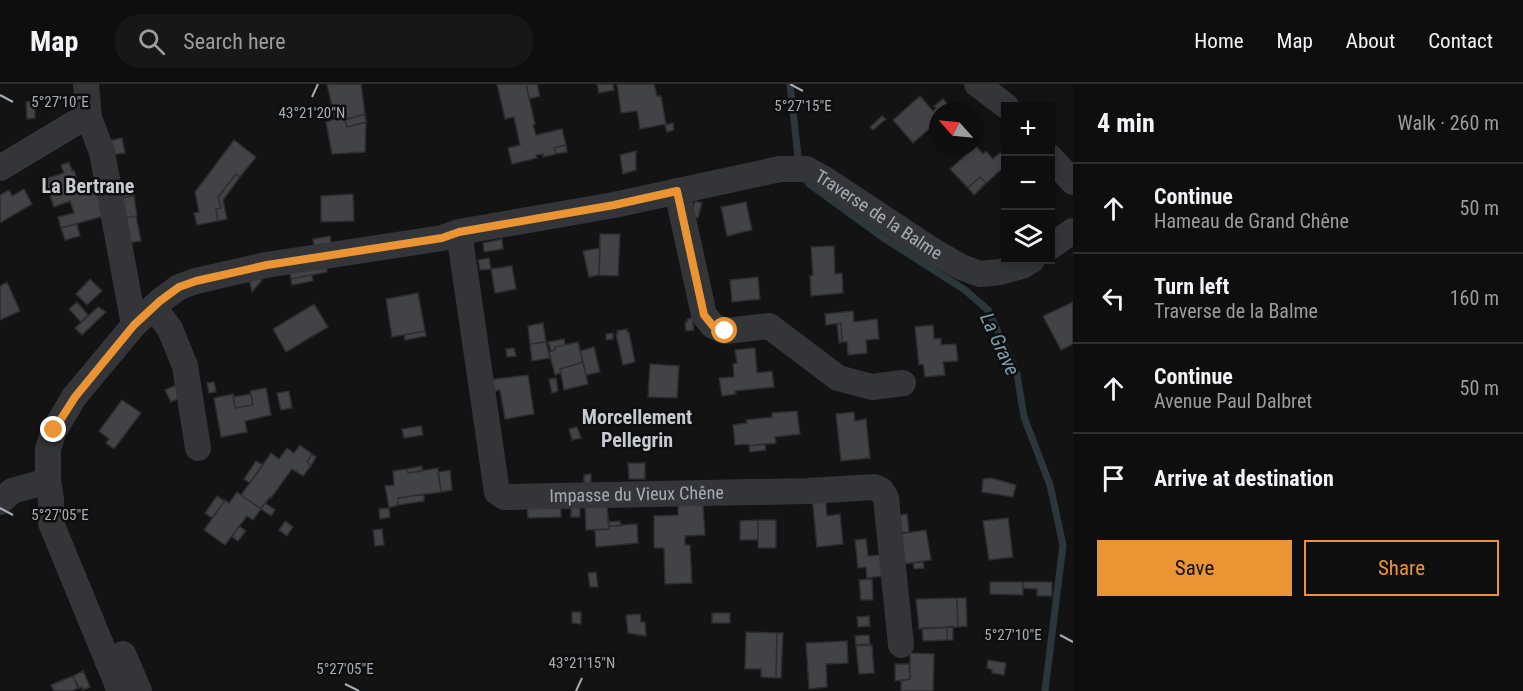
<!DOCTYPE html>
<html lang="en">
<head>
<meta charset="utf-8">
<style>
  :root { --surface:#0e0e0f; --page:#171718; --text:#f1f3f6; --muted:#9b9c9e; --line:#2e2e2f; --accent:#eb9433 }
  body { margin:0; font-family:"Roboto Condensed",sans-serif; background:var(--page); color:var(--text) }
  .controls { position:absolute; right:18px; top:18px; display:grid; overflow:hidden; border-radius:0px; box-shadow:0 3px 9px #0003 }
  .controls button { width:54px; height:54px; display:grid; place-items:center; padding:0; border:0; border-bottom:2px solid var(--line); background:var(--surface); color:var(--text); font:30px sans-serif }
  .compass { position:absolute; left:929px; top:18px; width:54px; height:54px; border-radius:50%; background:var(--surface); box-shadow:0 3px 9px #0003; rotate:297deg }
  .stop { position:absolute; width:18px; height:18px; margin:-14px; border:4px solid #eb9433; border-radius:50%; background:#fff }
  .stop.end { background:#eb9433; border-color:#fff; box-shadow:0 2px 6px #0008 }
  .list { margin:0; padding:0; list-style:none }
  h2 { display:flex; justify-content:space-between; align-items:center; height:78px; margin:0; padding:0 24px; font-size:26px }
  h2 small { font-size:20px; font-weight:400; color:var(--muted) }
  .list li { display:grid; grid-template-columns:39px 1fr auto; gap:18px; align-items:center; box-sizing:border-box; height:90px; padding:0 24px; border-top:2px solid var(--line) }
  .list b { display:block; font-size:22px; white-space:nowrap }
  .list p { margin:0; font-size:20px; white-space:nowrap; color:var(--muted) }
  .list em { font-size:20px; font-style:normal; color:var(--muted) }
  .actions { display:flex; gap:12px; padding:18px 24px }
  .actions a { flex:1; padding:14px 0; border:2px solid var(--accent); border-radius:0px; text-align:center; font-size:21px; color:var(--accent) }
  .actions .main { background:var(--accent); color:#111 }
  .icon { flex:none; width:33px; height:33px; fill:none; stroke:currentColor; stroke-width:2; stroke-linecap:round; stroke-linejoin:round }
  .map { position:relative; flex:none; width:1073px; height:607px; overflow:hidden }
  header { display:flex; align-items:center; gap:36px; box-sizing:border-box; height:84px; padding:0 30px; background:var(--surface); border-bottom:2px solid var(--line) }
  header strong { font-size:28px }
  nav { display:flex; gap:33px; margin-inline-start:auto; font-size:21px }
  .search { width:420px; height:54px; background:var(--page); display:flex; align-items:center; gap:15px; box-sizing:border-box; padding:0 21px; border-radius:33px; color:var(--muted); font-size:22px }
  main { display:flex }
  aside { flex:1; background:var(--surface) }
  .map>svg:first-child { display:block }
  .lines { fill:none; stroke-linecap:round; stroke-linejoin:round }
  .stream { stroke:#2c373c; stroke-width:7 }
  .building { fill:#424347; stroke:#2d2d30; stroke-width:1.5 }
  .minor { stroke:#343539; stroke-width:26 }
  .route { stroke:#eb9433; stroke-width:8 }
  .ticks { fill:none; stroke:#a5acb4; stroke-width:2 }
  .labels { text-anchor:middle; stroke-width:5; stroke-linejoin:round; paint-order:stroke }
  .street-label { font-size:18px; fill:#a5acb4; stroke:#0e0e0f }
  .neighbourhood-label { font-size:20px; font-weight:bold; fill:#c5cad0; stroke:#0e0e0f }
  .water-label { font-size:20px; font-style:italic; fill:#7c9eaf; stroke:#0e0e0f }
  .ticks-label { font-size:15px; text-anchor:middle; fill:#a5acb4; stroke:#0e0e0f; stroke-width:5; stroke-linejoin:round; paint-order:stroke }
</style>
</head>
<body>
<header>
<strong>Map</strong>
<div class="search"><svg class="icon" aria-label="search" viewBox="0 0 24 24"><circle cx="10" cy="10" r="6"/><path d="M15 15l6 6"/></svg>Search here</div>
<nav><a>Home</a><a>Map</a><a>About</a><a>Contact</a></nav>
</header>
<main>
<div class="map">
<svg width="1073" height="607" viewBox="0 0 1073 607">
  <rect width="100%" height="100%" fill="#131314"/>
  <g class="lines">
    <!-- stream -->
    <path class="stream" d="M790 0 799 81
      M809 100 882 153 965 206 988 226 1017 290 1024 333 1050 401 1063 461 1045 607"/>
  </g>
  <!-- building -->
  <path class="building" d="M327 0H361L365 30 345 36 347 43 366 38 365 68 332 70 326 38 335 35Z
    M497 0H526L535 40 533 41 536 51 562 45 566 61 554 64 556 70 543 73V70L536 71 537 74 512 80 508 64 520 61 514 33 505 35Z
    M526 0H537L540 12 529 15Z
    M597 0H613L614 6 599 9Z
    M617 0H654L657 12H661L666 40 640 45 637 27 621 29Z
    M920 12 933 27 936 24 934 22 943 15 954 27H938V37L913 59 893 36Z
    M35 17V34L27 35 26 18Z
    M365 30 366 38 347 43 345 36Z
    M882 32 886 35 873 46 870 43Z
    M673 39 674 46 667 48 665 41Z
    M122 54 125 69 110 71 108 57Z
    M234 56 256 73 240 93 236 90 218 113 221 124 216 125 218 137 197 141 194 129 199 128 195 108Z
    M566 61 567 68 556 70 554 64Z
    M976 62 983 70 986 67 993 75 1003 66 1006 68V90L1001 86 986 99 980 93 968 104 950 85Z
    M636 67V86L623 90 620 71Z
    M69 78 72 87 74 86 81 109 103 103 111 130 61 144 58 133 74 129 70 117 54 123 44 95 64 89 61 81Z
    M236 90 240 93 223 116 227 135 218 137 216 125 221 124 218 113Z
    M980 93 986 99 974 111 968 104Z
    M131 97 134 112 115 115 112 101Z
    M24 105 32 120 0 139V111L9 106 12 112Z
    M353 110 354 137 321 138V112Z
    M134 112 137 132 119 135 115 115Z
    M695 117 702 119 698 134 691 132Z
    M746 118 752 146 727 152 721 123Z
    M136 132 141 157 124 160 118 135Z
    M77 140 80 152 65 156 61 144Z
    M600 150H620L618 192 599 191Z
    M330 152 332 166 315 168 313 155Z
    M502 155 503 165 484 168 483 159Z
    M834 162 835 190 842 189 843 209 811 212 810 192 813 191 811 163Z
    M600 164 599 191 589 193 583 167Z
    M489 174 491 185 480 186 478 176Z
    M326 177 327 188 291 195 289 183Z
    M512 182 516 205 495 209 491 185Z
    M251 190 262 196 252 208 248 191Z
    M312 191 313 197 292 201 291 195Z
    M758 193 760 215 732 218 730 196Z
    M90 195 102 207 87 221 76 210Z
    M7 198 20 227 0 236V202Z
    M418 209 425 247 392 253 386 215Z
    M77 218 88 231 81 238 69 225Z
    M1073 218V260L1061 266 1043 232Z
    M314 220 328 243 286 268 273 245Z
    M98 223 106 228 82 251 75 244Z
    M853 227 854 238 877 235 879 255 866 256 867 269 848 271 847 258H842L841 239 826 241 825 230Z
    M692 234 694 246 686 247 685 239 687 238V235Z
    M543 239 546 258 530 260 528 242Z
    M841 239 842 258 839 259 837 240Z
    M933 241 934 255 941 254V261L956 260 958 277 943 278 945 291 925 293 923 280 919 281 915 243Z
    M627 245V248H629L635 278 623 281 616 250H618L617 247Z
    M425 247 426 252 405 256 404 251Z
    M613 249V255L606 256V250Z
    M564 255 565 261 555 263V266L551 267 548 258Z
    M546 258 550 274 532 277 530 260Z
    M578 258 583 278 560 285 561 289 555 291 549 268 555 266V263Z
    M594 263 600 288 586 291 580 267Z
    M514 264 516 272 507 273 506 265Z
    M755 264 757 289 772 287 774 303 735 307 736 310 722 312 719 294 734 293 733 280 737 279 735 266Z
    M583 278 588 300 564 306 560 285Z
    M650 280 679 282 677 314 648 313Z
    M528 291 534 330 505 335 500 306 491 308 489 296Z
    M556 294 558 307 552 309 549 295Z
    M214 298 216 308 209 309 207 299Z
    M176 301 182 313 171 318 165 306Z
    M266 304 271 331 245 337 247 348 221 353 214 314 233 310 235 324 253 321 250 307Z
    M289 307 292 324 281 326 277 309Z
    M251 310 253 321 235 324 233 313Z
    M122 316 141 329 114 365 106 359 109 355 99 347Z
    M797 327 800 350 775 353 776 359 749 362V360L735 361 733 341 747 339 746 336 772 333V329Z
    M854 328 855 337 866 335 870 374 841 377 836 330Z
    M421 342 423 351 404 354 402 345Z
    M577 343 581 354 572 356 569 345Z
    M765 360 766 366 750 368 749 362Z
    M300 361 312 370 307 378 311 382 303 392 292 385 271 414 270 413 261 425 241 411 271 369 279 375 287 364 294 369Z
    M312 370 316 373 311 382 307 378Z
    M256 377 263 381 250 399 244 395Z
    M628 379H645V395H629Z
    M422 382V387L408 389 407 385Z
    M438 384 441 408 398 414V421L389 424 385 402 394 401 393 387 407 385 408 389Z
    M450 386 452 406 441 408 438 388Z
    M591 390V400H584V391Z
    M991 394 1016 401 1013 413 982 408 983 395Z
    M237 408 261 425 253 436 247 432 225 461 204 446 225 416 229 419Z
    M424 410V417L398 421V414Z
    M825 411 827 432 840 430 843 460 817 463 812 412Z
    M217 412 225 417 212 434 205 429Z
    M265 419 275 426 271 432 261 425Z
    M703 420 705 451 685 452V461H690L692 499 665 500 664 464H654V432L678 431V421Z
    M607 421 609 445 586 446 585 423Z
    M527 422H561V433L528 434Z
    M571 423H580V433H571Z
    M389 424 390 433 380 435 379 425Z
    M907 430 909 448 901 449 894 432Z
    M1008 434 1013 473 989 476 983 437Z
    M758 436V456H740V437Z
    M758 436H776V464H758Z
    M285 437 293 443 287 452 279 446Z
    M620 437 621 442H609L608 438Z
    M637 440 638 459 596 463 595 446 609 445V442Z
    M239 442 246 447 238 457 232 453Z
    M382 445 384 461 375 462 373 446Z
    M926 446 931 476 904 480 900 450Z
    M866 455 868 472 881 471 883 492 867 494 866 483 858 484 855 456Z
    M923 478 924 484 914 485 913 479Z
    M596 488 598 503H590L588 489Z
    M872 495 873 516H861L859 496Z
    M990 498H1023V511L990 510Z
    M1023 498H1052V512H1037V505L1023 504Z
    M957 514H966L967 542 958 543Z
    M957 514 958 543 919 545 916 515Z
    M572 528H581V540L572 539Z
    M712 529H730V539H712Z
    M640 530 641 538H645L646 552 628 549 626 531Z
    M869 532 870 542 858 543 857 533Z
    M953 542V556H947V543Z
    M947 543V556L923 557 922 544Z
    M746 548 777 549 776 594 761 593V585H745Z
    M777 549H783L781 594H776Z
    M869 551 870 560 856 561 855 552Z
    M847 557 848 579 826 580 827 603 809 605 806 559Z
    M872 561 874 589 859 590 856 562Z
    M910 569 934 570 933 607H901V597L910 595Z
    M988 576 1006 579 1004 591 992 589V586L987 584Z
    M895 580H909L910 595 895 597Z
    M83 587 90 603 83 606 82 603 79 604 73 592Z
    M73 592 78 604 72 607H54L51 601Z"/>
  <g class="lines">
    <!-- minor -->
    <g class="minor">
      <path d="M86 0 89 34 102 68 134 241"/>
      <path d="M977 0 1006 22"/>
      <path d="M1050 73 1073 98"/>
      <path d="M0 84 75 39 89 34"/>
      <path d="M677 107 704 231 713 242 725 247 769 242 838 294 872 303 903 299"/>
      <path id="s1" d="M459 148 497 408 504 413 808 407 874 403 881 406 886 414 901 561"/>
      <path d="M1050 163 1073 147"/>
      <path d="M154 223 170 245 185 282 198 364"/>
      <path d="M0 418 12 407 48 397"/>
      <path d="M123 570 139 607"/>
      <path id="s2" d="M120 607 51 439V415L48 397V365L54 347 74 313 134 241 160 217 179 203 196 197 266 181 442 154 459 148 614 121 780 85H806L826 96 935 168 961 183 980 190 1000 188 1022 182 1032 176"/>
    </g>
  </g>
  <g class="lines">
    <!-- route -->
    <path class="route" d="M54 346 75 313 134 241 160 217 179 203 196 197 267 181 442 154 459 148 614 121 677 107 704 231 713 242 725 247"/>
  </g>
  <!-- ticks -->
  <path class="ticks" d="M790 0 803 7M0 11 13 18M312 13 318 0M0 424 13 431M1060 551 1073 558M345 600 359 607M576 607 582 594"/>
  <g class="labels">
    <!-- street labels -->
    <g class="street-label">
      <text dy="6" stroke="none"><textPath href="#s2" startOffset="1192">Traverse de la Balme</textPath></text>
      <text dy="6" stroke="none"><textPath href="#s1" startOffset="404">Impasse du Vieux Chêne</textPath></text>
    </g>
    <!-- neighbourhood labels -->
    <g class="neighbourhood-label">
      <text x="88" y="109">La Bertrane</text>
      <text x="637" y="340">Morcellement<tspan x="637" dy="23">Pellegrin</tspan></text>
    </g>
    <!-- water labels -->
    <g class="water-label">
      <text transform="translate(1000 260) rotate(65)" y="7">La Grave</text>
    </g>
  </g>
  <g class="ticks-label">
    <text x="60" y="23">5°27'10"E</text>
    <text x="803" y="27">5°27'15"E</text>
    <text x="312" y="34">43°21'20"N</text>
    <text x="60" y="436">5°27'05"E</text>
    <text x="1013" y="556">5°27'10"E</text>
    <text x="582" y="584">43°21'15"N</text>
    <text x="345" y="590">5°27'05"E</text>
  </g>
</svg>
<div class="controls">
<button>+</button>
<button>−</button>
<button><svg class="icon" aria-label="layers" viewBox="0 0 24 24"><path d="M12 4l9 5-9 5-9-5zM3 14l9 5 9-5"/></svg></button>
</div>
<svg class="compass" viewBox="-18 -18 36 36"><path d="M0-13l5 13h-10z" fill="#e53935"/><path d="M0 13l5-13h-10z" fill="#9b9c9e"/></svg>
<div class="stop" style="left:725px;top:247px"></div>
<div class="stop end" style="left:54px;top:346px"></div>
</div>
<aside>
<h2>4 min<small>Walk · 260 m</small></h2>
<ul class="list">
<li><svg class="icon" aria-label="ahead" viewBox="0 0 24 24"><path d="M12 20V5M6 11l6-6 6 6"/></svg><div><b>Continue</b><p>Hameau de Grand Chêne</p></div><em>50 m</em></li>
<li><svg class="icon" aria-label="left" viewBox="0 0 24 24"><path d="M17 20v-9H6M10 6l-5 5 5 5"/></svg><div><b>Turn left</b><p>Traverse de la Balme</p></div><em>160 m</em></li>
<li><svg class="icon" aria-label="ahead" viewBox="0 0 24 24"><path d="M12 20V5M6 11l6-6 6 6"/></svg><div><b>Continue</b><p>Avenue Paul Dalbret</p></div><em>50 m</em></li>
<li><svg class="icon" aria-label="arrive" viewBox="0 0 24 24"><path d="M6 21V4h12l-3 4 3 4H6"/></svg><div><b>Arrive at destination</b></div></li>
</ul>
<div class="actions"><a class="main">Save</a><a>Share</a></div>
</aside>
</main>
</body>
</html>
